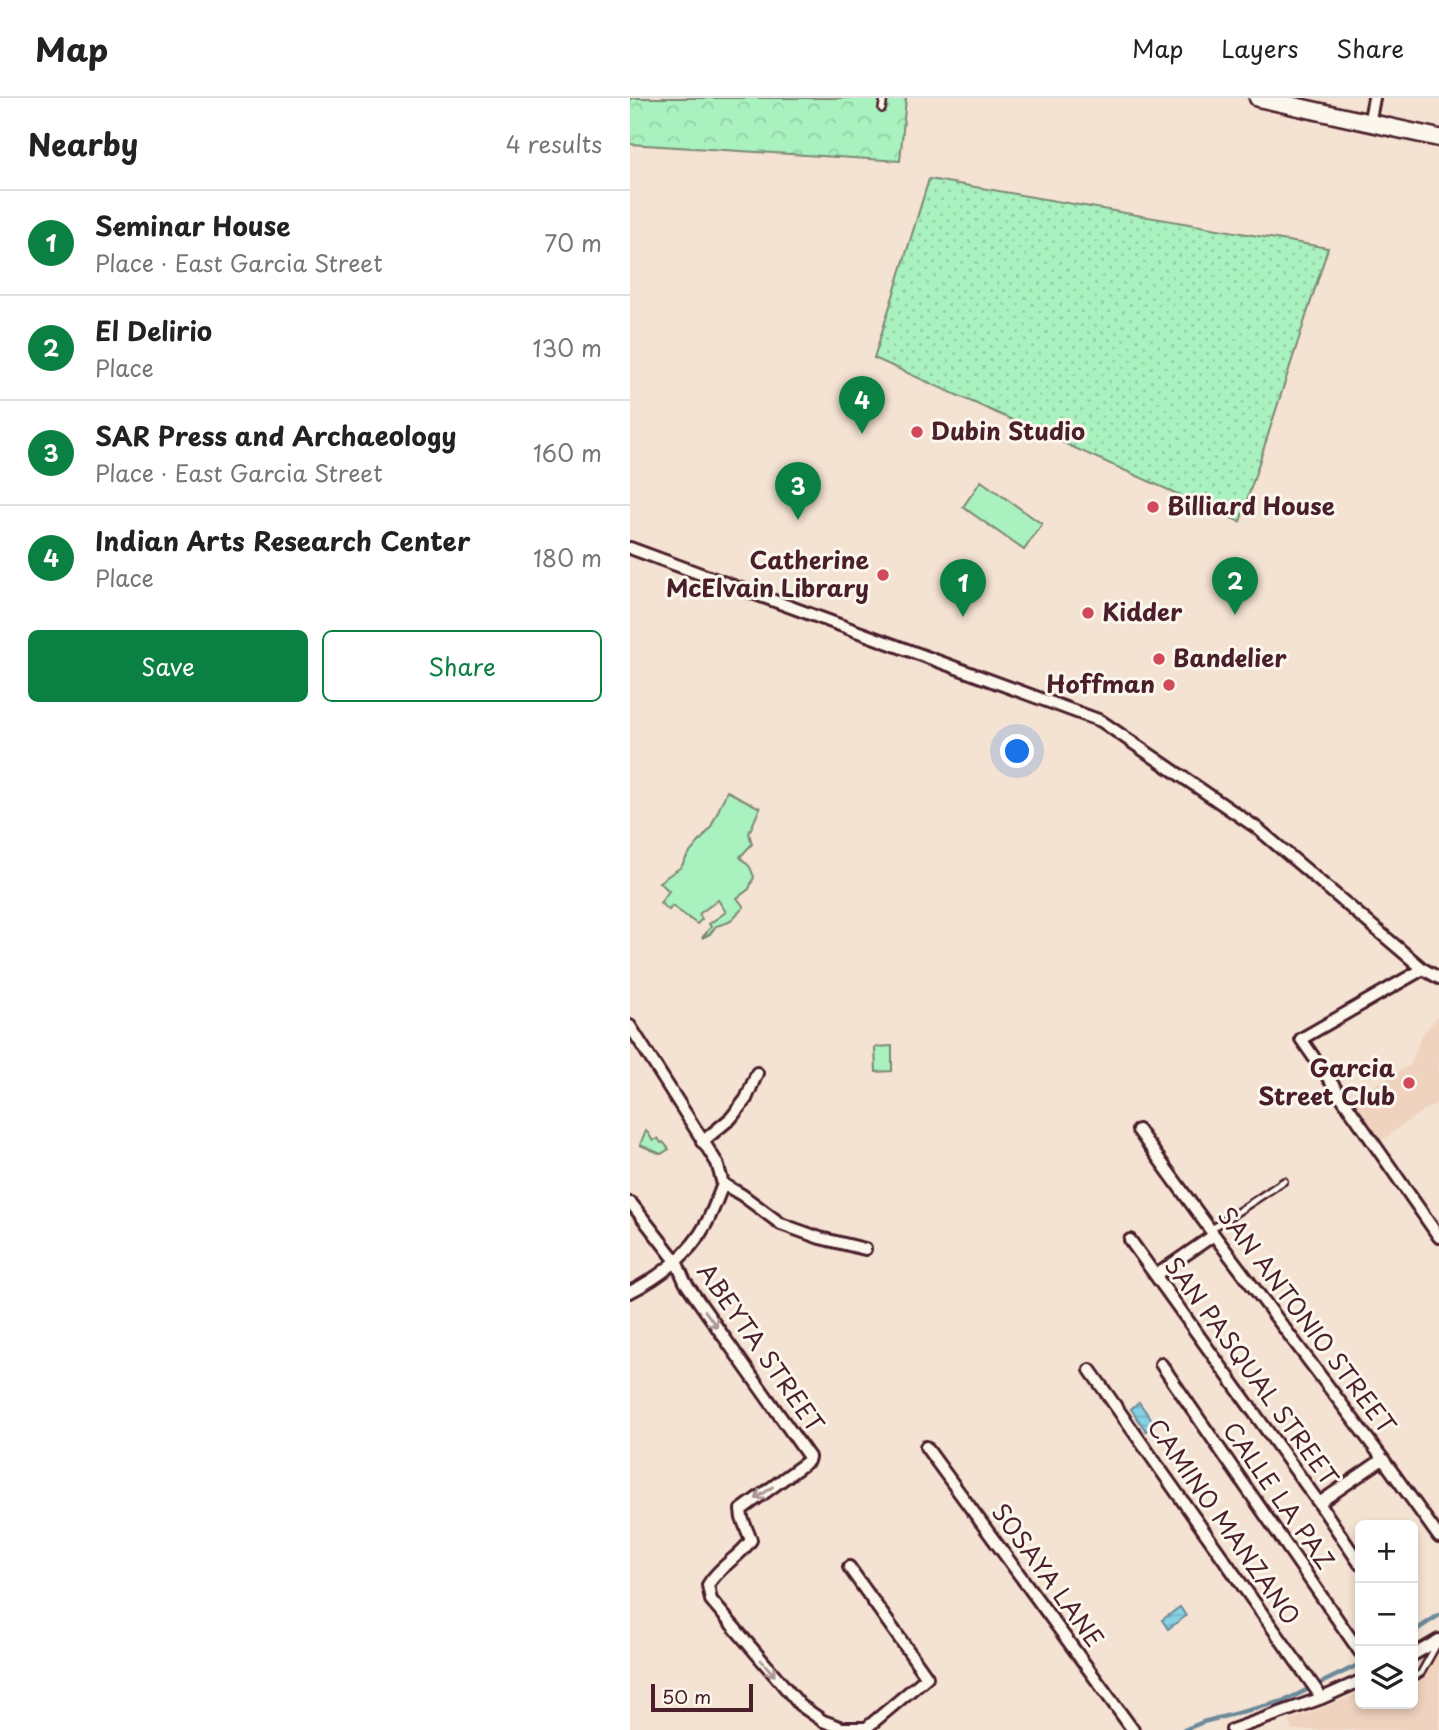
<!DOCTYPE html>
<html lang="en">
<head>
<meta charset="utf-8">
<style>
  :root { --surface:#fff; --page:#f2f2f2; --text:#222; --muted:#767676; --line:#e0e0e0; --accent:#0b8043 }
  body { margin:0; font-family:"Playpen Sans",sans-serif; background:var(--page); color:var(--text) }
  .controls { position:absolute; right:21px; bottom:21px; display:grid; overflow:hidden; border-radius:10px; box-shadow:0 4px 10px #0003 }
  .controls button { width:63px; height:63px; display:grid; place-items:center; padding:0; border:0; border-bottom:2px solid var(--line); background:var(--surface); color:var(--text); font:35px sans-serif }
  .scale { position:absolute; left:21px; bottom:18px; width:102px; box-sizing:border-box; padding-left:7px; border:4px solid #4a1f2b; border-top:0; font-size:19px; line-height:24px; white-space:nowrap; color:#4a1f2b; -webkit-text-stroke:5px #fbf7ec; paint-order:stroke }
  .you { position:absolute; left:388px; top:654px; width:24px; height:24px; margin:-18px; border:5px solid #fff; border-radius:50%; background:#1a73e8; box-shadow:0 0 0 10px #1a73e833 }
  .badge { display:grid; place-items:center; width:46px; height:46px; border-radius:50%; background:var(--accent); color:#fff; font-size:23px; font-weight:700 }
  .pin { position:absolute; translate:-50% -58px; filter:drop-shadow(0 2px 4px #0008) }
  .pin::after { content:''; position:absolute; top:37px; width:24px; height:21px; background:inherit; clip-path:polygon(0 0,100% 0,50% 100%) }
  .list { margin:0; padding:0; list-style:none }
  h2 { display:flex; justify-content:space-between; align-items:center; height:91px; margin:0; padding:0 28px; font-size:30px }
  h2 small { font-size:23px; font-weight:400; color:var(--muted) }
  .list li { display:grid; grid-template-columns:46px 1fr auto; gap:21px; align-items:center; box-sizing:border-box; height:105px; padding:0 28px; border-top:2px solid var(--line) }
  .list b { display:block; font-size:26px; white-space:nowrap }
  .list p { margin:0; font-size:23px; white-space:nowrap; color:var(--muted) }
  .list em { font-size:23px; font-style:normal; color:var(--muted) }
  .actions { display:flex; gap:14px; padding:21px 28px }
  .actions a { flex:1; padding:16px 0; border:2px solid var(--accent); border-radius:10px; text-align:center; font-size:24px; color:var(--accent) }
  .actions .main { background:var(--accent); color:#fff }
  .icon { flex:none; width:38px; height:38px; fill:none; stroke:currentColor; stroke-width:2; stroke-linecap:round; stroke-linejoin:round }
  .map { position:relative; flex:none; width:809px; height:1632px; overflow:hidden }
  header { display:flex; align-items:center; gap:42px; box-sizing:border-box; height:98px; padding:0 35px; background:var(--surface); border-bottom:2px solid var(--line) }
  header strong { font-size:33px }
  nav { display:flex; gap:38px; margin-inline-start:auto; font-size:24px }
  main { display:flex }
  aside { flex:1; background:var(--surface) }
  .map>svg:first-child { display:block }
  .built { fill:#efd3bf }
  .grass { fill:url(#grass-dots); stroke:#7a8874; stroke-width:2 }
  .park { fill:url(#park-crowns); stroke:#7a8874; stroke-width:2 }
  .garden { fill:#a9f1be; stroke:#7a8874; stroke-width:2 }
  .water { fill:url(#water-rules); stroke:#6d8a9a; stroke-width:2 }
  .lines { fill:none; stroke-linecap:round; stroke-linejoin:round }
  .stream { stroke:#6d8a9a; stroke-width:4.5 }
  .lane-casing { stroke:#4a1f2b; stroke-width:10 }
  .street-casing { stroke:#4a1f2b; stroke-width:16 }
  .secondary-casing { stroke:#4a1f2b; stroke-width:21 }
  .lane { stroke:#fbf7ec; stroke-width:5 }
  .street { stroke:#fbf7ec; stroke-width:10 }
  .secondary { stroke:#fbf7ec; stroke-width:16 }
  .oneway { stroke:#ab9695 }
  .poi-dot { fill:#d1495b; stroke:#fbf7ec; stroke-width:2.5 }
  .labels { text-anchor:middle; stroke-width:6; stroke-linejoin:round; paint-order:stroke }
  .poi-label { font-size:24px; font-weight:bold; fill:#4a1f2b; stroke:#fbf7ec; text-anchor:start }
  .street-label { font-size:24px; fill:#4a1f2b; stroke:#fbf7ec }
</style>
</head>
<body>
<header>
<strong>Map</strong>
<nav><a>Map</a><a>Layers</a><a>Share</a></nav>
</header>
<main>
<aside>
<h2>Nearby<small>4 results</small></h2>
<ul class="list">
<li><span class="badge">1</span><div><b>Seminar House</b><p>Place · East Garcia Street</p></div><em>70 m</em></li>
<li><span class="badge">2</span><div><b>El Delirio</b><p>Place</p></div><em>130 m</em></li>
<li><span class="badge">3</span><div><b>SAR Press and Archaeology</b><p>Place · East Garcia Street</p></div><em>160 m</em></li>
<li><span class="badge">4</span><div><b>Indian Arts Research Center</b><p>Place</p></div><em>180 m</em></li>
</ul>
<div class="actions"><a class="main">Save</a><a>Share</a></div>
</aside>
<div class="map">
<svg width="809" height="1632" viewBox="0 0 809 1632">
  <defs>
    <pattern id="grass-dots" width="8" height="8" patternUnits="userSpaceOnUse" patternTransform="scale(1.75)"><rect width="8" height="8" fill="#a9f1be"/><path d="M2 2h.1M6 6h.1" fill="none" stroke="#93cea3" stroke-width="1.8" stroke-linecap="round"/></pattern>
    <pattern id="park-crowns" width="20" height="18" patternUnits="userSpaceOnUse" patternTransform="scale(1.75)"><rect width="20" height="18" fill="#a9f1be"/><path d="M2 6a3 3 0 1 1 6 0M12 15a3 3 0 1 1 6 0" fill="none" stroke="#93cea3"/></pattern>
    <pattern id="water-rules" width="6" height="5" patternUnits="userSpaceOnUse" patternTransform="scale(1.75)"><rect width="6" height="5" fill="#85d2e4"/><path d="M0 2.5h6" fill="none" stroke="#74b4c4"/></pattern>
  </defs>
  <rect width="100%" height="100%" fill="#f4e2d2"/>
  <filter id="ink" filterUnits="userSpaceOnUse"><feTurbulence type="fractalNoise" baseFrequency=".0143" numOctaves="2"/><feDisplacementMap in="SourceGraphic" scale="14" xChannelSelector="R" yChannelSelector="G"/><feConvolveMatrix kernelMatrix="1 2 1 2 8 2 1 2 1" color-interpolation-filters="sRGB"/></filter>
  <g filter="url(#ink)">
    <!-- built -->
    <path class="built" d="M809 917V1005L794 1012 749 1044 717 1003 780 967 792 937Z
      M809 1551V1632H662L659 1623 730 1595V1606H783V1568Z"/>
    <!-- grass -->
    <path class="grass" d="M299 81 698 150 610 424 244 260Z"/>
    <!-- park -->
    <path class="park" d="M0 0H276L270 63 0 46Z"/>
    <!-- garden -->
    <path class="garden" d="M351 383 412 426 394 452 333 409Z
      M97 693 130 710 119 735 122 746 110 759 120 769 124 779 119 791 107 800 114 809 99 824 86 828 80 836 72 840 81 829 79 826 96 814 88 802 69 816 72 821 67 826 42 808 39 812 30 805 39 793 29 784 51 769 58 757 80 731Z
      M262 948V973L246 974 245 949Z
      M16 1032 23 1043 28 1040 31 1045 33 1044 39 1051 31 1056 10 1047Z"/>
    <!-- water -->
    <path class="water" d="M509 1304 525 1327 516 1333 501 1311Z
      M550 1509 556 1518 538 1531 532 1522Z"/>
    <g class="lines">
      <!-- stream -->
      <path class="stream" d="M783 1534 809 1517
        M554 1632 573 1624 654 1603 730 1566"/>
      <defs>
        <path id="lane" d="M252 11 254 0
          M580 1132 654 1083
          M783 1580 791 1575 807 1546"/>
        <path id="street" d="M739 26 744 0
          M0 450 471 623 627 730 793 871 809 880
          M793 871 671 941 809 1139
          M0 928 87 1065 93 1086 112 1097 151 1126 190 1140 235 1151
          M508 1032 584 1137 753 1361 809 1439
          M72 1044 101 1020 116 1001 127 975
          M1 1105 46 1163 55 1184 179 1359 178 1363 111 1412 112 1420 121 1442C109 1460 90 1467 78 1487L81 1502 170 1607 193 1623 212 1630H237
          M500 1142 689 1405 730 1466
          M526 1177 584 1137
          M0 1194C30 1179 60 1156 76 1126 83 1113 88 1099 93 1086
          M531 1266 730 1554
          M460 1272 692 1600
          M296 1349 503 1632
          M689 1405 753 1361
          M219 1469 297 1579 234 1632
          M783 1557 809 1542
          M602 1632 692 1600 730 1583"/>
        <path id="secondary" d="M628 0 809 40"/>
      </defs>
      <!-- lane casing -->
      <use href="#lane" class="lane-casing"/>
      <!-- street casing -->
      <use href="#street" class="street-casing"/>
      <!-- secondary casing -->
      <use href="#secondary" class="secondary-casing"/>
      <!-- lane -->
      <use href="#lane" class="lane"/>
      <!-- street -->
      <use href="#street" class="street"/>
      <!-- secondary -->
      <use href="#secondary" class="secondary"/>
    </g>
    <!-- one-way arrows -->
    <defs><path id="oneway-shaft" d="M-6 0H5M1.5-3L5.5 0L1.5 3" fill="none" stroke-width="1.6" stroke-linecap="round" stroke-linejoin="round" transform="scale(1.75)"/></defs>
    <g class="oneway">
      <use href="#oneway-shaft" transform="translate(81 1221) rotate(54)"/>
      <use href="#oneway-shaft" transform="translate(134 1395) rotate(144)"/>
      <use href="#oneway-shaft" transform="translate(138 1570) rotate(49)"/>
    </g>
  </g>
  <!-- markers -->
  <g class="poi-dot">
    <circle cx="287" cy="334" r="7"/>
    <circle cx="523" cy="409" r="7"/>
    <circle cx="253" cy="477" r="7"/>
    <circle cx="458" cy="515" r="7"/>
    <circle cx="529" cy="561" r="7"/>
    <circle cx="539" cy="587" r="7"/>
    <circle cx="779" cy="985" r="7"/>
  </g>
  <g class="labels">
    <!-- poi labels -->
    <g class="poi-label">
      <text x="301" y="342">Dubin Studio</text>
      <text x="537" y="417">Billiard House</text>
      <text x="239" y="471" text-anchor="end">Catherine<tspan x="239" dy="28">McElvain Library</tspan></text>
      <text x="472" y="523">Kidder</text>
      <text x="543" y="569">Bandelier</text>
      <text x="525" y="595" text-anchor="end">Hoffman</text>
      <text x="765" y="979" text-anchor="end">Garcia<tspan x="765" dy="28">Street Club</tspan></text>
    </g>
    <!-- street labels -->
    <g class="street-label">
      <text transform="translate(676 1223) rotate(53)" y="8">SAN ANTONIO STREET</text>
      <text transform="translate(130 1250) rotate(55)" y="8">ABEYTA STREET</text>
      <text transform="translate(621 1274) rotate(54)" y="8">SAN PASQUAL STREET</text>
      <text transform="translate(648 1398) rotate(55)" y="8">CALLE LA PAZ</text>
      <text transform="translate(593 1424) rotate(55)" y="8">CAMINO MANZANO</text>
      <text transform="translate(417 1478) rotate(54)" y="8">SOSAYA LANE</text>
    </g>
  </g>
</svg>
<div class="controls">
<button>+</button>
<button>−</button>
<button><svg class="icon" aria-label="layers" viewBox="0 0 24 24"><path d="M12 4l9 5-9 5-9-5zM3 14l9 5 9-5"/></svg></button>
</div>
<div class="scale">50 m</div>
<div class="you"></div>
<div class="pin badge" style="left:333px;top:519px">1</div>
<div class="pin badge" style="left:605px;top:517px">2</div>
<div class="pin badge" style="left:168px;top:422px">3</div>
<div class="pin badge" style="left:232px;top:336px">4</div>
</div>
</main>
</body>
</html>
